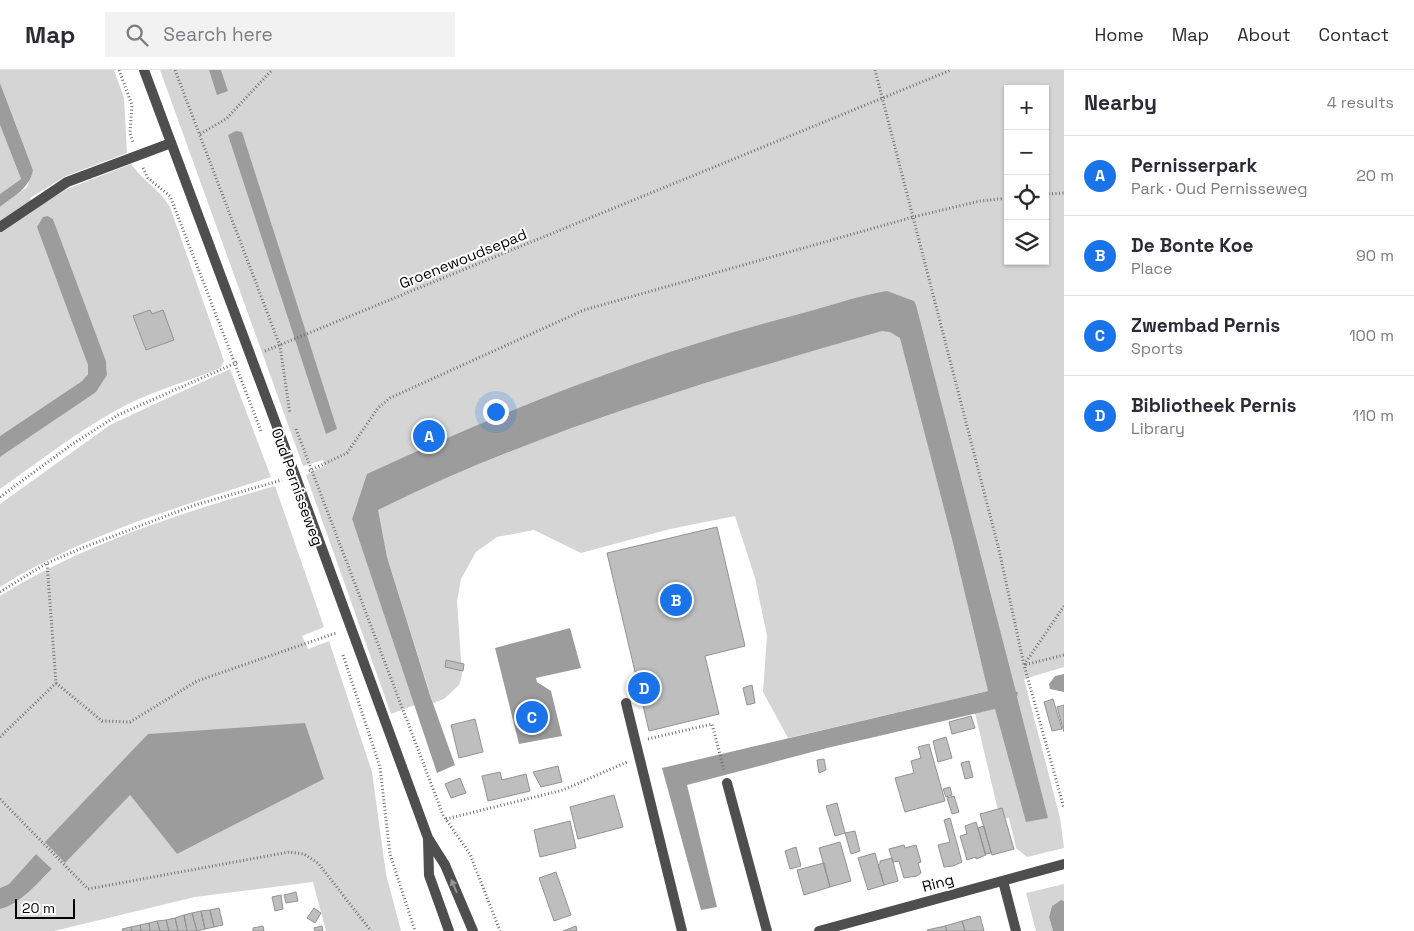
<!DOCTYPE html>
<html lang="en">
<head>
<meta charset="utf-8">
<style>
  :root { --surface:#fff; --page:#f2f2f3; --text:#2b2b33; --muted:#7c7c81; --line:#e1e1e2; --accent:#1a73e8 }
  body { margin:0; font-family:"Space Grotesk",sans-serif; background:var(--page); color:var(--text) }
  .controls { position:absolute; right:15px; top:15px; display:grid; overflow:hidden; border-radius:0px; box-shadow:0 1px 4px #0004 }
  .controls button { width:45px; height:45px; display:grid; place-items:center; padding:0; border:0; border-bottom:1px solid var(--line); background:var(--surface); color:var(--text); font:25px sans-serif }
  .scale { position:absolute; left:15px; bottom:12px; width:60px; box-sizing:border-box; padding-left:5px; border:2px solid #000; border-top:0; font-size:14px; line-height:18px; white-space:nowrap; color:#000; -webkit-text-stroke:4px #fff; paint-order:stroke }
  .you { position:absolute; left:495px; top:341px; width:18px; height:18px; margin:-12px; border:4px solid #fff; border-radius:50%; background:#1a73e8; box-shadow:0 0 0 8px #1a73e833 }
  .badge { display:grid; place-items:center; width:32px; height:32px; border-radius:50%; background:var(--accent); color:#fff; font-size:16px; font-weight:700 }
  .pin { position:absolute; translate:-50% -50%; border:2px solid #fff; box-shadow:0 1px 5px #0006 }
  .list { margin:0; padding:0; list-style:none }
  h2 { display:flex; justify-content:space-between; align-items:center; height:65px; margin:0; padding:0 20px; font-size:21px }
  h2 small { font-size:16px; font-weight:400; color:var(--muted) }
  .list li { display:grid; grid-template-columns:32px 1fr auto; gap:15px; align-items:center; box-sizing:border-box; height:80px; padding:0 20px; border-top:1px solid var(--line) }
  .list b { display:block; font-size:19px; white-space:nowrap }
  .list p { margin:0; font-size:16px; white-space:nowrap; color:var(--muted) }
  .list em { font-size:16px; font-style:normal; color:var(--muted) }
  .icon { flex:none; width:28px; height:28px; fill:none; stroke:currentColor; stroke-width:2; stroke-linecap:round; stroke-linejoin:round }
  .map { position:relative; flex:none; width:1064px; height:861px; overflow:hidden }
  header { display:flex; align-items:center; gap:30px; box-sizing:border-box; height:70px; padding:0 25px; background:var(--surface); border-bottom:1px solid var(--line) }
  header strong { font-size:24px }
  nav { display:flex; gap:28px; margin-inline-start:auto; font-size:18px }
  .search { width:350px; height:45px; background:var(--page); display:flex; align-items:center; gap:12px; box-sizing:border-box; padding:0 18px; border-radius:0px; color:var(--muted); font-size:19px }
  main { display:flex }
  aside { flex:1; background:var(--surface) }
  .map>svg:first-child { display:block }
  .green { fill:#d5d5d5; fill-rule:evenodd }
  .water { fill:#9c9c9c }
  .building { fill:#bebebe; stroke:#929292 }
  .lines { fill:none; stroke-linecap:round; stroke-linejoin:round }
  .path { stroke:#707070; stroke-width:3; stroke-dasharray:1 2.5; stroke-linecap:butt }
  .service { stroke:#4e4e4e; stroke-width:10 }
  .minor { stroke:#4e4e4e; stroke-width:10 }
  .tertiary { stroke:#4e4e4e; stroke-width:10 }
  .oneway { fill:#959595 }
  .labels { text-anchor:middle; stroke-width:4; stroke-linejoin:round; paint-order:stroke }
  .street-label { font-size:15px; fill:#000; stroke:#fff }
</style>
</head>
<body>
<header>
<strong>Map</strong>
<div class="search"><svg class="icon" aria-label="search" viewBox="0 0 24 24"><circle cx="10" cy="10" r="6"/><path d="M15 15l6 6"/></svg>Search here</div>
<nav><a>Home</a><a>Map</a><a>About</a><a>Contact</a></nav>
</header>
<main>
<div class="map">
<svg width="1064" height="861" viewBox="0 0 1064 861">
  <rect width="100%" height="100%" fill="#fff"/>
  <!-- green -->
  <path class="green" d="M0 0H114L124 28 127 83 66 106 30 128 36 138 67 119 131 94C143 111 160 120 170 137L224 291 220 298C190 311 158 319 128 334 83 357 41 390 0 419V387L95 322 107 305 106 291 53 149 48 146 88 295V304L82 311 0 366V137L27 117 33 100 0 13Z
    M160 0H1064V597L1024 609 1060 748 1064 778 1027 787 1016 778 1009 748 1000 749 975 643 995 639 1017 627 1016 622 988 621 788 668 763 622 767 566 755 508 735 446 670 459 581 483 534 460 497 467 476 482 461 509 457 531 462 605 459 615 444 629 433 633 387 487 377 440C484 388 596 347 709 312 751 299 793 284 836 274L832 259 357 434 352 449 415 635 391 644 306 405 324 396 323 390 303 396ZM1008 19H1045V191H1008Z
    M0 55 21 109 0 124Z
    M230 299 271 407C178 437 83 465 0 517V434L110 355Z
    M275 416 324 557 302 566 308 579 329 571 372 702 386 804 401 861H326L313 812 195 827 54 861H0V839C21 834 36 814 52 799L36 784 9 814 0 818V526C84 474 180 443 275 416ZM324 709 177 784 130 725Z
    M1064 814V831L1061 830 1052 836 1049 847 1053 861H1036L1026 823Z"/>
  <!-- water -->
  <path class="water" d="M209 0H221L228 21 217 25Z
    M0 13 33 100C30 118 14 126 0 137V124L21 109 0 55Z
    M236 61 242 62 337 359 326 364 228 65Z
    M48 146 53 149 106 291 107 305 96 322 0 387V366L82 311 88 304V295L37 157 43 147Z
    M887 221 914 231 916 235 1016 622H1018L1017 627 1048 748 1026 752 995 639 827 678 687 715 717 837 701 840 662 698 988 621 953 473 900 268 890 262 882 261C710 310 538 361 378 440L387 487 430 625 455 695 437 703 352 449 367 404C505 340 646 284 792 246 824 238 855 226 887 221Z
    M570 558 581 598 536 608 537 612 551 621 562 666 519 674 495 578Z
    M1064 604V622L1050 619 1049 614 1055 606Z
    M305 653 324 709 177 784 130 725 65 793 45 772 148 664Z
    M36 784 52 799C36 814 21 834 0 839V818L9 814Z
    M1061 830 1064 831V861H1053L1049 847 1052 836Z"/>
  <!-- building -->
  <path class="building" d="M150 240 152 244 163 240 174 270 146 280 133 246Z
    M717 457 745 576 705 586 719 644 649 661 607 483Z
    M446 590 464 594 463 601 445 597Z
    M752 615 755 633 747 635 743 618Z
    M1053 629 1062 659 1052 661 1044 632Z
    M1064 635V662L1057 637Z
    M971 646 975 658 952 664 949 652Z
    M475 649 483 682 459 688 451 655Z
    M946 667 952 688 938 692 933 671Z
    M929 674 945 731 905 742 895 708 914 703 911 691 921 688 918 677Z
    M824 689 826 700 819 703 817 690Z
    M969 691 973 707 965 709 961 693Z
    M558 696 562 712 541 717 533 702Z
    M500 702 502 710 526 704 530 721 488 731 482 706Z
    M460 708 466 723 451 728 445 714Z
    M950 717 952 725 946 727 943 719Z
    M614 725 623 757 578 769 570 737Z
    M954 726 959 742 952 744 947 728Z
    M837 733 845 763 835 766 826 736Z
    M1002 738 1014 779 992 785 980 744Z
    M950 748 962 792 953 796 944 797 938 775 950 772 944 750Z
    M570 751 576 778 540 787 534 760Z
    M976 752 986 785 976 789V787L967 790 960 766 967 764 965 756Z
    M984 756 991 783 985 784 978 758Z
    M855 761 860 781 851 784 845 763Z
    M840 772 851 811 830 817 819 778Z
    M904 775 905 778 916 775 921 792 918 793 921 803 917 806 904 808 899 791 893 792 889 779Z
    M796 777 801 796 790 799 785 781Z
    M875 783 884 815 868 820 858 788Z
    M892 788 898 811 884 815 878 795 880 794V791Z
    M824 793 830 817 804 825 797 800Z
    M556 802 571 845 554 851 539 808Z
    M296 822 298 831 286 833 284 825Z
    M281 825 283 839 275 841 272 827Z
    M219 838 223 855 214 857 210 840Z
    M314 838 321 843 315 853 307 848Z
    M210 840 214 857 205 859 201 841Z
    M201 841 205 859 197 861 192 843Z
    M192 843 197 861H187L184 845Z
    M184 845 187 861H178L175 848Z
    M980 846 984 861H965L962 851Z
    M175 848 178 861H169L166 850Z
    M166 850 169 861H160L157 851Z
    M157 851 160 861H150L149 853Z
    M962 851 965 861H947L945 856Z
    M149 853 150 861H141L140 855Z
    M140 855 141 861H132L131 857Z
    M263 856 264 861H253V858Z
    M322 856 323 861H315L314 858Z
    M576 856 577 861H563Z
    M945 856 947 861H928L927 860Z
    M131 857 132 861H123L122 859Z"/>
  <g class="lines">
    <!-- path -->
    <path class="path" d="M119 0 132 35 130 63 133 72
      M175 0 280 276 290 344
      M875 0 913 147 980 131 1008 128
      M200 64 226 49 272 0
      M143 98 148 108 170 126 261 361
      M1045 124 1064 123
      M265 281 951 0
      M296 359 443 745 470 784 500 861
      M309 401 347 383 378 338 390 328 584 240 913 147 999 480 1024 595 1064 585
      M0 427 71 375 118 345 238 292
      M0 522 47 493 82 478 195 435 282 410
      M1064 536 1024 595 1064 738
      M343 585 380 697 390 784 415 861
      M56 613 102 651 130 652 197 611 336 563
      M0 667 56 613 47 493
      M648 669 712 654 724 700
      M0 729 88 819 289 782 304 784 318 793 371 861
      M446 749 563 720 627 692"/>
    <!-- service -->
    <path class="service" d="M0 157 67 112 171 73
      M626 633 682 861
      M727 713 767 861"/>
    <!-- minor -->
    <path class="minor" d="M1003 811 1016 861
      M819 861 1064 794"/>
    <!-- tertiary -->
    <path class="tertiary" d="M144 0 295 405 428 768 445 795 473 861
      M428 769 429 805 449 861"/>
  </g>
  <!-- one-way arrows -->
  <defs><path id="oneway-solid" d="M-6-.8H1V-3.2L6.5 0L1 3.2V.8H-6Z" transform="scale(1.25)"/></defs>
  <use class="oneway" href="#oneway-solid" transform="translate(454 816) rotate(-113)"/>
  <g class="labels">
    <!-- street labels -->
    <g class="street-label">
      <text transform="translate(463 189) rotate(-22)" y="5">Groenewoudsepad</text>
      <text transform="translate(297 417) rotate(70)" y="5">Oud Pernisseweg</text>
      <text transform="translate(938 813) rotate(-15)" y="5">Ring</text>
    </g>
  </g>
</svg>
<div class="controls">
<button>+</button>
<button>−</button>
<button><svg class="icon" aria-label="locate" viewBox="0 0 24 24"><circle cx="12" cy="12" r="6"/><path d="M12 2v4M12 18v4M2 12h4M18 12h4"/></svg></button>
<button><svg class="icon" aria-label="layers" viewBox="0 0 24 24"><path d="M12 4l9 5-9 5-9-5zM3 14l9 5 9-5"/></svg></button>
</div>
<div class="scale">20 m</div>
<div class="you"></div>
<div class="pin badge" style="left:429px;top:366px">A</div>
<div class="pin badge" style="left:676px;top:530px">B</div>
<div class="pin badge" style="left:532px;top:647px">C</div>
<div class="pin badge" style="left:644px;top:618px">D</div>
</div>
<aside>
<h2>Nearby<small>4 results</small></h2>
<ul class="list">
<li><span class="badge">A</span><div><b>Pernisserpark</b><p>Park · Oud Pernisseweg</p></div><em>20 m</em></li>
<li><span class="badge">B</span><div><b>De Bonte Koe</b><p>Place</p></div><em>90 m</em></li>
<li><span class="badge">C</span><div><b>Zwembad Pernis</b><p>Sports</p></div><em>100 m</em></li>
<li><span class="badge">D</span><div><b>Bibliotheek Pernis</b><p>Library</p></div><em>110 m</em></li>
</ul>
</aside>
</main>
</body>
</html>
